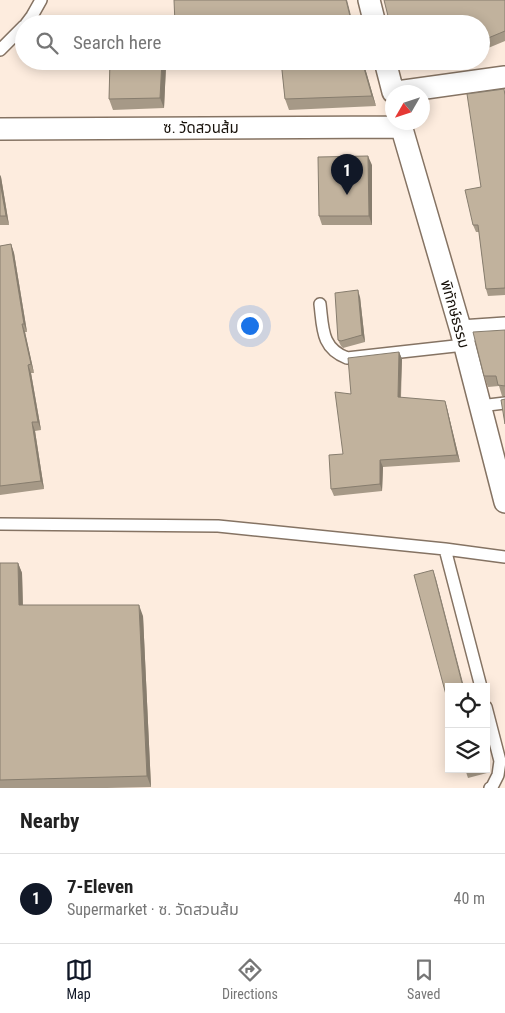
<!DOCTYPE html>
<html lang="en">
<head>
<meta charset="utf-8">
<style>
  :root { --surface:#fff; --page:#f6f6f6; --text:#222; --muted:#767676; --line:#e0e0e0; --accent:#111827 }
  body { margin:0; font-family:"Roboto Condensed","Noto Sans Thai",sans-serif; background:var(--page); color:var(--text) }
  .controls { position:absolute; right:15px; bottom:15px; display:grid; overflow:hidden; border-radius:0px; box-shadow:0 2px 12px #0003 }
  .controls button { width:45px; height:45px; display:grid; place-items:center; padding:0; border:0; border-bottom:1px solid var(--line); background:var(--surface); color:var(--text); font:25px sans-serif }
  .compass { position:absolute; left:385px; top:85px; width:45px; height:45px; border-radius:50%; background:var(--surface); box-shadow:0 2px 12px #0003; rotate:231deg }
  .you { position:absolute; left:249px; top:325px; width:18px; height:18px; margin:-12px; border:4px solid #fff; border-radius:50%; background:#1a73e8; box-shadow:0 0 0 8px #1a73e833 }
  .badge { display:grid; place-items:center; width:32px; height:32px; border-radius:50%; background:var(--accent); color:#fff; font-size:16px; font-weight:700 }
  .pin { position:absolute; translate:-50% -41px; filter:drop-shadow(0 1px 2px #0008) }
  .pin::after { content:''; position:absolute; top:26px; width:18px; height:15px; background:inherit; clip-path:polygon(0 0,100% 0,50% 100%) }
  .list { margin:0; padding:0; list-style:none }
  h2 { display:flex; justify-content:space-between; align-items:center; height:65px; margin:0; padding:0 20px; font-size:21px }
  h2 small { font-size:16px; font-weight:400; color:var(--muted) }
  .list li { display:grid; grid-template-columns:32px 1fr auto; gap:15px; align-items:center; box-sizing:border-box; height:90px; padding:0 20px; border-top:1px solid var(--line) }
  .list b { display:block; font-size:19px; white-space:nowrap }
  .list p { margin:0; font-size:16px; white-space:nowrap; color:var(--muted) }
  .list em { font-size:16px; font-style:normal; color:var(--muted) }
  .icon { flex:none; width:28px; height:28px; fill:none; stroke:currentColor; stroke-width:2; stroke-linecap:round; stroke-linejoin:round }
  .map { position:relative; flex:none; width:505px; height:788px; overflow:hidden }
  .search { position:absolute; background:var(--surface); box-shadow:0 2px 12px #0003; left:15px; right:15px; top:15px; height:55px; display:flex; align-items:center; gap:12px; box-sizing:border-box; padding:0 18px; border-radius:28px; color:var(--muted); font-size:19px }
  .sheet { height:155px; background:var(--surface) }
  nav { display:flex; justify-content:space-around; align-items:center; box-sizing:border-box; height:70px; border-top:1px solid var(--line); background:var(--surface); font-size:14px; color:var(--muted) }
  nav a { display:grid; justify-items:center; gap:2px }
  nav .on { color:var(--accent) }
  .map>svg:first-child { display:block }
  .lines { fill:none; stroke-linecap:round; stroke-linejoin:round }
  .lane-casing { stroke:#857363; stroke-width:14 }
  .street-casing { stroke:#857363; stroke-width:24 }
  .lane { stroke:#fff; stroke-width:11 }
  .street { stroke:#fff; stroke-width:21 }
  .wall { fill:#a69987 }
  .shaded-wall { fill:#877d6e }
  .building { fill:#c1b29d; stroke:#877d6e }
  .labels { text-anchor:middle; stroke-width:4; stroke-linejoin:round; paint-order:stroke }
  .street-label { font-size:15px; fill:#18120b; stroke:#fff }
</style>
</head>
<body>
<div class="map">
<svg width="505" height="788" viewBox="0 0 505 788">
  <rect width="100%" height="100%" fill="#fdecde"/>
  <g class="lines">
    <defs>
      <path id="lane" d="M26 24 32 16 41 0
        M0 50 24 26
        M320 304C323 328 321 348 347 358L464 345
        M480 406 505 403
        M0 524 218 526 445 549 505 557
        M445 549 481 687
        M486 707 500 761 498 775 492 787 490 788"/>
      <path id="street" d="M369 0 375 24
        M385 61 393 92
        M397 92 505 77
        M400 122 461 331 505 502
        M0 129 401 127
        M461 331 505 328"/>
    </defs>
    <!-- lane casing -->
    <use href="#lane" class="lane-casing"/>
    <!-- street casing -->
    <use href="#street" class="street-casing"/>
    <!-- lane -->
    <use href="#lane" class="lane"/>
    <!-- street -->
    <use href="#street" class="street"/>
  </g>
  <!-- wall -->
  <path class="wall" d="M505 0V41L481 51V24H390L387 8Z
    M110 61H266L166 66 164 108 113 110 109 99Z
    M281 61H363L376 106 289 110 285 99Z
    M505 91V295L488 296 486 289 479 232H476L473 225 481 187Z
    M372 165V225H322L319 216Z
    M0 175 1 177 9 225H0Z
    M11 244 14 253 27 332H25L34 373H31L41 430 35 431 44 489 0 495V246Z
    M360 297 365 342 343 348 341 346 338 340Z
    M505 330V396H502L499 386 488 387 484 376Z
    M399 352 402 359 401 398 445 401 447 408 460 462 383 467 382 491 334 496 331 489 343 454 351 394Z
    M0 563H18L22 573 23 605 143 616 151 787 107 788H0Z
    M465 769H486L487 773 468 778Z"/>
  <!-- shaded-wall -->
  <path class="shaded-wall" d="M346 0H347L353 24H352Z
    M162 61H164L166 66 164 108 160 98Z
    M362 61H363L376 106 372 96Z
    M368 156 372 165V225L369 216Z
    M0 175 1 177 9 225 6 216 0 182Z
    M11 244 14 253 27 332 24 324Z
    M358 290 360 297 365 342 362 335Z
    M22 324 25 332 34 373 31 364Z
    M399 352 402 359 400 405 398 397Z
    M28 365 31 373 41 430 38 422Z
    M445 401 447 408 460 462 457 455Z
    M32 422 35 431 44 489 41 481Z
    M380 460 383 467 382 491 380 484Z
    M18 563 22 573 23 616 19 605Z
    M433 570 436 579 464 687H463Z
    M139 605 143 616 151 787 147 776Z"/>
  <!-- building -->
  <path class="building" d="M174 0H346L352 24H175Z
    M384 0H505V31L481 41V24H426L425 20 407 24H390Z
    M110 61H162L160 98 109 99Z
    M281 61H362L372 96 285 99Z
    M504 89 505 95V288L486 289 478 225H473L465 190 481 187 467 94Z
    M368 156 369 216H319L318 157Z
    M0 182 6 216H0Z
    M11 244 24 324H22L31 364 28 365 38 422H32L41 481 0 486V246Z
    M358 290 362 335 341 341 338 340 335 293Z
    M505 330V386L498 385 496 376H484L473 332Z
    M399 352 398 397 445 401 457 455 380 460V484L331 489 329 455 343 454 335 392 351 394 348 358Z
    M505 399V424L501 400Z
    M0 563H18L19 605H139L147 776 0 780Z
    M433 570 463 687H449V706L414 575Z"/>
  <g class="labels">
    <!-- street labels -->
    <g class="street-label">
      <text x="201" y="133">ซ. วัดสวนส้ม</text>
      <text transform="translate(455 314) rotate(74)" y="5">พิทักษ์ธรรม</text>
    </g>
  </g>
</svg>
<div class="controls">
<button><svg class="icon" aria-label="locate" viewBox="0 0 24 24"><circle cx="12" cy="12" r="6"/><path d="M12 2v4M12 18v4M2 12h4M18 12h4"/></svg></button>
<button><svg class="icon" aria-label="layers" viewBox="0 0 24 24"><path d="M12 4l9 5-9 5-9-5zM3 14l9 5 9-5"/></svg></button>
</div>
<svg class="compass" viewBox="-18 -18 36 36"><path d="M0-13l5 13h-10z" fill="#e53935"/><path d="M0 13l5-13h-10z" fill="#767676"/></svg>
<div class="you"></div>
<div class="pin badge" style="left:347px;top:195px">1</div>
<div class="search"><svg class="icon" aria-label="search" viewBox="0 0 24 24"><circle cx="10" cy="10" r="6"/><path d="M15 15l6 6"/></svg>Search here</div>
</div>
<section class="sheet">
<h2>Nearby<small></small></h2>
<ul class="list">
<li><span class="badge">1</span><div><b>7-Eleven</b><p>Supermarket · ซ. วัดสวนส้ม</p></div><em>40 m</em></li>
</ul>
</section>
<nav>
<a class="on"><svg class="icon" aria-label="map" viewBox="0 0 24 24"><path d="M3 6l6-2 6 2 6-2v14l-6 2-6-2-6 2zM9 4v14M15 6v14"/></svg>Map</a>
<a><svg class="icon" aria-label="directions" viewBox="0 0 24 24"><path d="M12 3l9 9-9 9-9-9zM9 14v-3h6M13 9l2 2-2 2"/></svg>Directions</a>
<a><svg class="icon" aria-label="saved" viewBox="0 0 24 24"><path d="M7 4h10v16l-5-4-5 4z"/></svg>Saved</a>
</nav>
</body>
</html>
